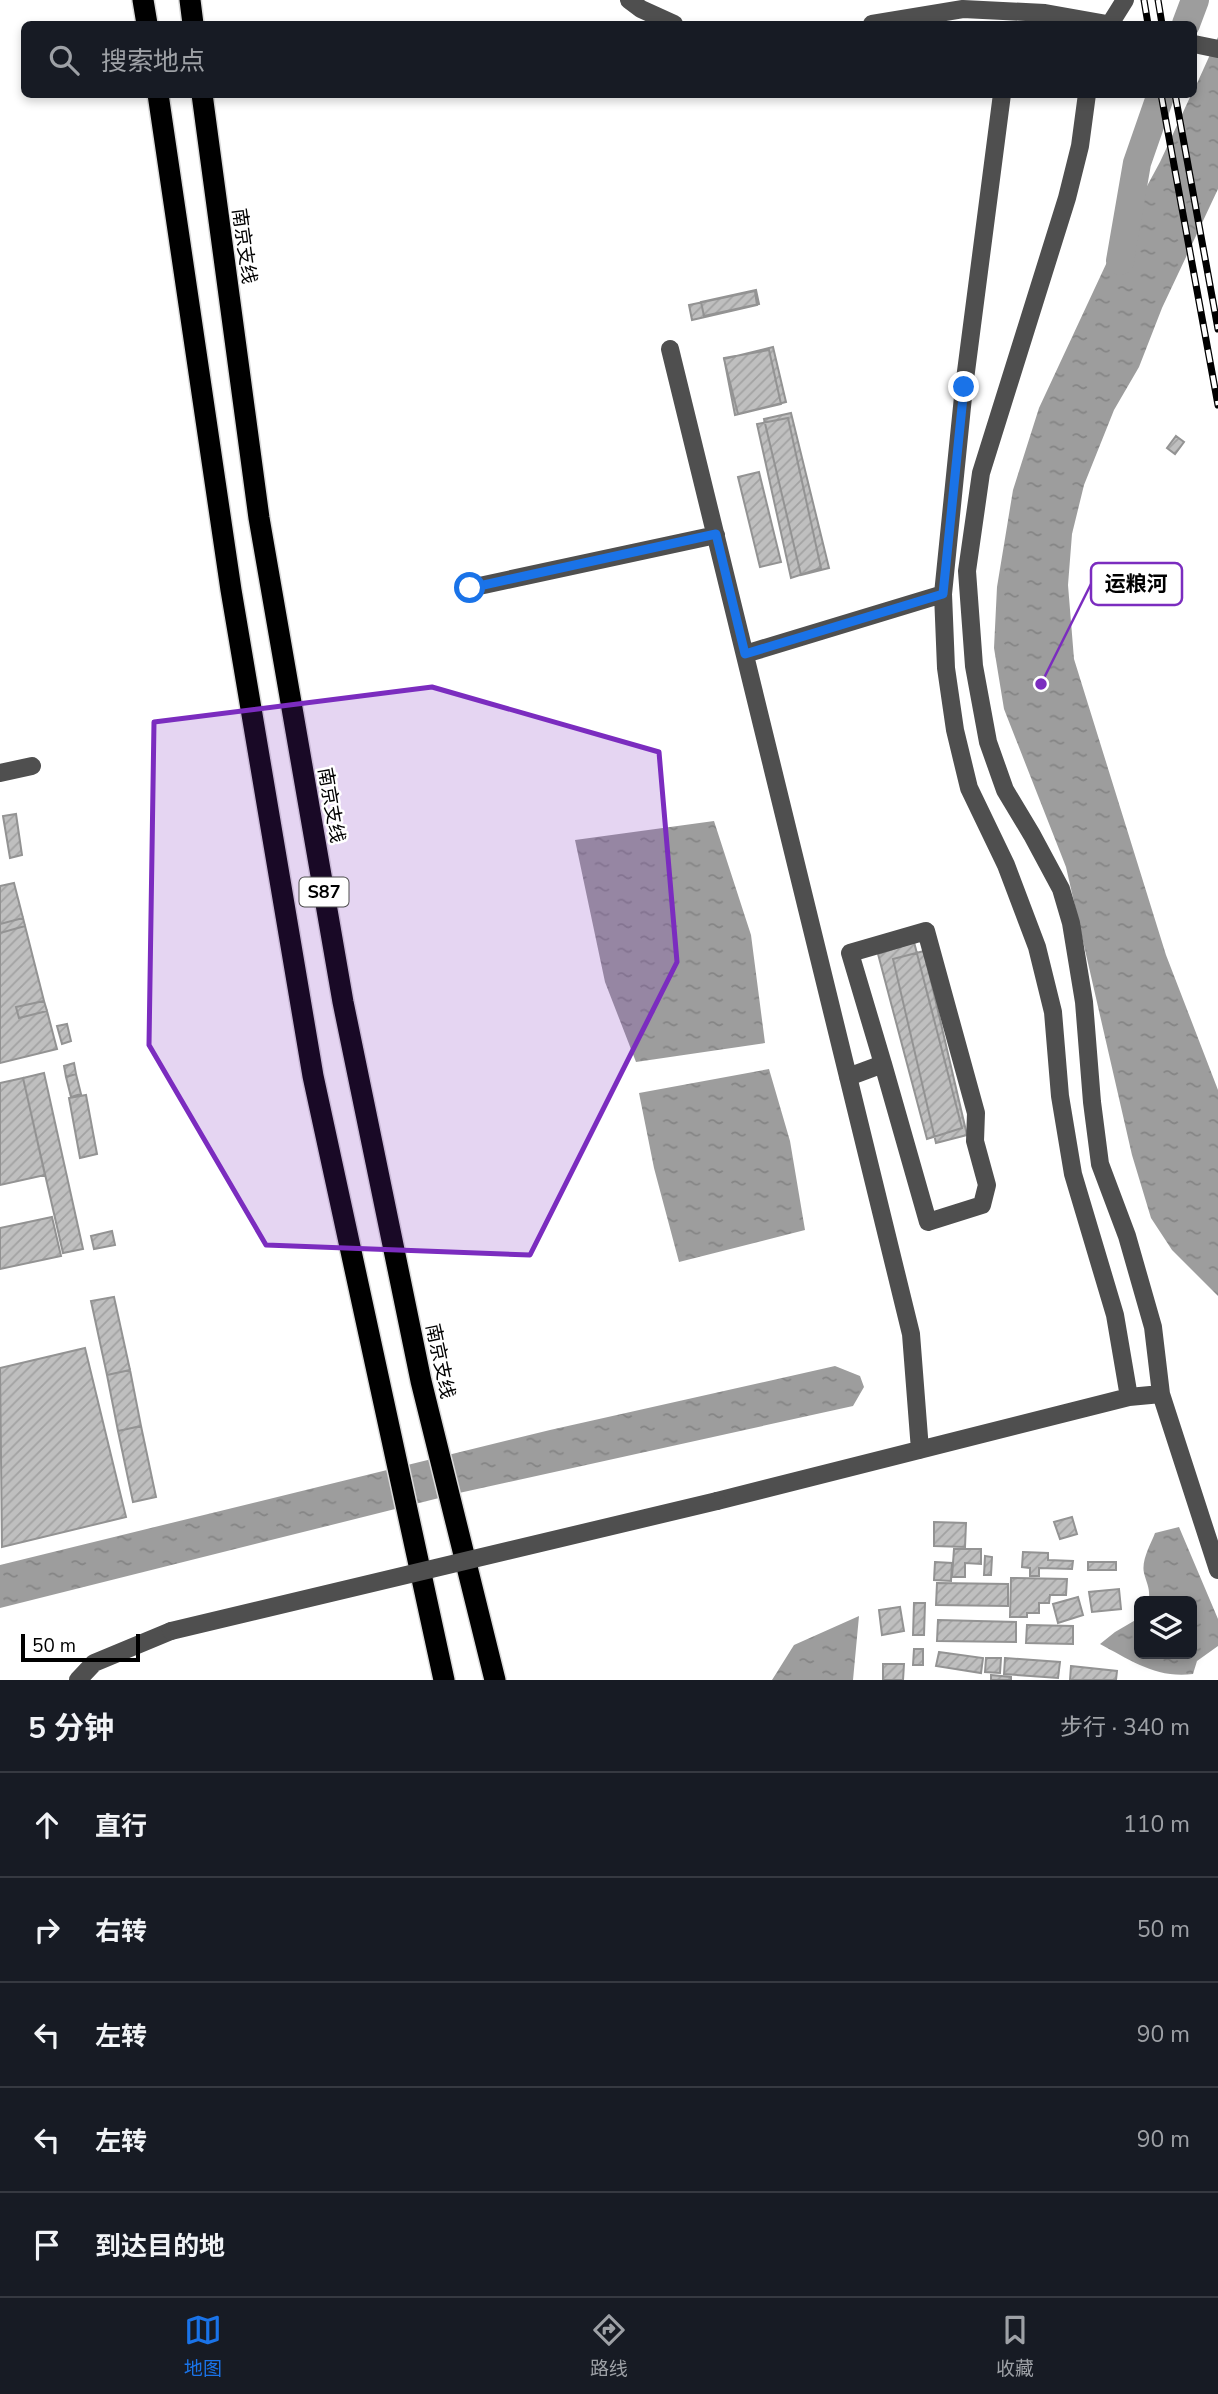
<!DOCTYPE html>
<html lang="zh">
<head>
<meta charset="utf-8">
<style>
  :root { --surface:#171b24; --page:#242831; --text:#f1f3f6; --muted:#9ea1a6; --line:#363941; --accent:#1a73e8 }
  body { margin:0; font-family:"Nunito Sans","Noto Sans SC",sans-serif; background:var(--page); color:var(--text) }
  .controls { position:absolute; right:21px; bottom:21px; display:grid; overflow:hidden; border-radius:10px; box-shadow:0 4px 10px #0003 }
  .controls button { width:63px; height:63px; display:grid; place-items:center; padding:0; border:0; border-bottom:2px solid var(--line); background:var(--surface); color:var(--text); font:35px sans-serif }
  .scale { position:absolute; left:21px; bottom:18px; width:119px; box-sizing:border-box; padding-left:7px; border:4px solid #000; border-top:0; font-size:19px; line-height:24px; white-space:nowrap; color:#000; -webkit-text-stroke:5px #fff; paint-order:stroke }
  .stop { position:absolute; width:21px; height:21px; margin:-16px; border:5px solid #1a73e8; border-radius:50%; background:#fff }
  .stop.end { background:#1a73e8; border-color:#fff; box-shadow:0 2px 7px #0008 }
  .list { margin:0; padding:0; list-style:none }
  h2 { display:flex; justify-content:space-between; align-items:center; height:91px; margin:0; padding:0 28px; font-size:30px }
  h2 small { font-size:23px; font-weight:400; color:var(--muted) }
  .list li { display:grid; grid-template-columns:46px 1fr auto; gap:21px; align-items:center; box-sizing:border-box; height:105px; padding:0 28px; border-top:2px solid var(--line) }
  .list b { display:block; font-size:26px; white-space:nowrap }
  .list em { font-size:23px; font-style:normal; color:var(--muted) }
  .icon { flex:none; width:38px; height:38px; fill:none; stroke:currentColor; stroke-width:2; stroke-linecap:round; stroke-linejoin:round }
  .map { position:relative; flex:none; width:1218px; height:1680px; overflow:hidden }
  .search { position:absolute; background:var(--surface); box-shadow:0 4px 10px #0003; left:21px; right:21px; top:21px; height:77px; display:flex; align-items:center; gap:18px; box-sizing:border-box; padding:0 24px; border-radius:10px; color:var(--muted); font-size:26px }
  .sheet { height:616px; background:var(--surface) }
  nav { display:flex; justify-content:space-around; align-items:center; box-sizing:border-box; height:98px; border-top:2px solid var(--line); background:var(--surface); font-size:19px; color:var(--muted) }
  nav a { display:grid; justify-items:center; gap:4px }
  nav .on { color:var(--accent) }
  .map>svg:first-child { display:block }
  .water { fill:url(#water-ripples) }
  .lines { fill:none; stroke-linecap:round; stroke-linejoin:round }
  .river { stroke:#9d9d9d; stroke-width:28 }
  .building { fill:url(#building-hatch); stroke:#939393; stroke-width:2 }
  .highway-casing { stroke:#dbdbdb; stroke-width:24 }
  .minor { stroke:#4f4f4f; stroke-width:18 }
  .highway { stroke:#000; stroke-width:21 }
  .rail-casing { stroke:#000; stroke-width:7 }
  .rail { stroke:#fff; stroke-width:4.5; stroke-dasharray:13; stroke-linecap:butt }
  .minor-bridge { stroke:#4f4f4f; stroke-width:18 }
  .route { stroke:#1a73e8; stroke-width:9 }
  .marked { fill:#7b2cbf; fill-opacity:0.2; stroke:#7b2cbf; stroke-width:5; stroke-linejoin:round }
  .labels { text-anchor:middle; stroke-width:5; stroke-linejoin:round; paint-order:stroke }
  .shield { fill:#fff; stroke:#4c4c4c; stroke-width:2 }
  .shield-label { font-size:18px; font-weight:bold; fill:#000 }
  .street-label { font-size:19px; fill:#000; stroke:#fff }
  .leader { fill:none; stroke:#7b2cbf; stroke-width:2.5 }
  .callout-dot { fill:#7b2cbf; stroke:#fff; stroke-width:2.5 }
  .callout { fill:#fff; stroke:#7b2cbf; stroke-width:2.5 }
  .callout-label { font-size:21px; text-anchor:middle; font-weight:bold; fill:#000 }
</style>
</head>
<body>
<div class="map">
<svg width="1218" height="1680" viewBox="0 0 1218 1680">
  <defs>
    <pattern id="water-ripples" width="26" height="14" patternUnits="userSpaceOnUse" patternTransform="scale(1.75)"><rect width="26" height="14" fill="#9d9d9d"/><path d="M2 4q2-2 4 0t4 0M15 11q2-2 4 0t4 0" fill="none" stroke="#858585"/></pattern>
    <pattern id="building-hatch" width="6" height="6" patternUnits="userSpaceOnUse" patternTransform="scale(1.75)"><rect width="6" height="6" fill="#bfbfbf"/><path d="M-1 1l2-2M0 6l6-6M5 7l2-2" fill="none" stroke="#a2a2a2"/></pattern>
  </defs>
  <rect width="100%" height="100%" fill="#fff"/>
  <!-- water -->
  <path class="water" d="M1218 37V189L1162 308 1139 367 1114 410 1084 485 1072 534 1068 585 1074 659 1166 955 1218 1090V1296L1172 1250 1151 1218 1132 1155 1066 867 1004 709 994 648 997 587 1013 490 1039 408 1114 247 1160 162 1191 95 1194 94V90Z
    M714 821 751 935 765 1043 636 1062 605 982 575 840Z
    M769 1069 790 1141 805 1230 679 1262 654 1168 639 1093Z
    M835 1366 860 1376 864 1387 853 1406 459 1493 0 1608V1565L550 1430Z
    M1179 1527 1218 1619V1646L1197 1661 1193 1674C1157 1679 1130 1660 1100 1644L1115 1632 1139 1618V1654H1192V1601H1149C1150 1587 1147 1585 1144 1573 1141 1560 1151 1544 1155 1533Z
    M859 1616 853 1680H772L794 1645Z"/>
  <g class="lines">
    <!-- river -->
    <path class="river" d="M1186 24 1195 0
      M1120 261 1137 163 1161 94"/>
  </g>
  <!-- building -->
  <path class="building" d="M756 290 759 304 704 316 701 302Z
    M755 291 757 305 692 320 689 305Z
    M773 347 786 402 738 414 724 359Z
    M769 350 781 404 735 415 724 358Z
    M791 413 829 568 801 575 764 419Z
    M788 418 821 568 791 578 757 424Z
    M1176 436 1184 442 1175 454 1167 448Z
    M759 472 781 562 760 567 738 477Z
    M16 814 22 855 10 858 3 816Z
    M14 883 23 918 0 924V886Z
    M23 918 25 926 0 933V924Z
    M25 926 44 1001 16 1007 19 1018 47 1011 57 1049 0 1063V933Z
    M914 942 962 1128 927 1139 878 954Z
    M924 951 967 1135 936 1143 893 959Z
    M44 1001 47 1011 19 1018 16 1007Z
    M67 1024 71 1041 62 1044 57 1026Z
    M74 1063 76 1074 66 1077 64 1066Z
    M44 1073 83 1249 63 1253 23 1078Z
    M76 1074 81 1094 71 1097 66 1077Z
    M23 1078 45 1175 0 1185V1083Z
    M86 1095 97 1154 80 1158 69 1098Z
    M52 1217 61 1256 0 1269V1228Z
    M112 1231 115 1245 94 1249 91 1236Z
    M114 1297 130 1370 107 1375 91 1301Z
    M85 1348 126 1517 2 1547 0 1368Z
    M130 1370 141 1426 118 1431 107 1375Z
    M141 1426 156 1497 133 1502 118 1431Z
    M1072 1517 1077 1534 1060 1539 1054 1522Z
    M934 1522 966 1523 965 1547 934 1546Z
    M954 1549H981V1564L965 1563V1577H952Z
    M1023 1552 1048 1553V1560L1073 1561 1072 1569 1039 1568V1576H1030V1568L1022 1567Z
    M985 1556 992 1557 991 1575H984Z
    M935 1562 952 1563 951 1581 934 1580Z
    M1088 1562H1116V1570H1088Z
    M1011 1578 1067 1579 1066 1595H1050L1049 1603H1039V1613H1027V1617H1010Z
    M937 1583 1008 1584V1606L936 1605Z
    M1119 1589 1121 1609 1092 1612 1089 1592Z
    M1078 1597 1083 1615 1058 1623 1053 1604Z
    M914 1603H925L924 1635H913Z
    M900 1607 904 1631 882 1635 879 1610Z
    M938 1620 1016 1622V1642L937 1641Z
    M1027 1625 1073 1626V1644L1026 1643Z
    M914 1649H923V1665H913Z
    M939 1652 983 1658 981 1673 936 1666Z
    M986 1658H1001L1000 1673 985 1672Z
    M1005 1658 1060 1662 1058 1678 1004 1674Z
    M883 1664H904L903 1680H883Z
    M1071 1666 1117 1671 1116 1680H1070Z
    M991 1675 1011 1677V1680H991Z"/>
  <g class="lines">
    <defs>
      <path id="highway" d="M143 0 147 24
        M190 0 193 24
        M158 94 231 590 313 1076 444 1680
        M202 94 259 518 343 1002 421 1381 495 1680"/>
    </defs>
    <!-- highway casing -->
    <use href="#highway" class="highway-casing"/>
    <!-- minor -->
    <path class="minor" d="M629 0 641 9 674 24
      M872 24 963 9 1045 13 1107 24
      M1110 24 1125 0
      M1194 44 1218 49
      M1002 94 964 387 943 594 946 668 955 730 969 788 1006 865 1037 947 1053 1012 1060 1096 1073 1174 1115 1315 1129 1397
      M1087 94 1080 146 1067 198 981 473 967 571 974 666 988 742 1005 790 1032 835 1061 889 1071 923 1084 1002 1092 1102 1100 1164 1127 1236 1153 1327 1161 1394 1218 1570
      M670 349 911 1334 920 1450
      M470 588 716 535
      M745 654 943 594
      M0 773 32 766
      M848 1077 883 1064 928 1222 982 1205 987 1185 975 1141 976 1113 926 931 850 953 883 1064
      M717 1501 1129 1397 1161 1394
      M78 1680 94 1663 171 1631"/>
    <!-- highway -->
    <use href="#highway" class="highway"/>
    <defs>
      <path id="rail" d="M1144 0 1148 24
        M1158 0 1162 24
        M1161 94 1218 405
        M1175 94 1218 329"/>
    </defs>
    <!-- rail casing -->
    <use href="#rail" class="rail-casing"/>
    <!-- rail -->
    <use href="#rail" class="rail"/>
    <!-- minor-bridge -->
    <path class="minor-bridge" d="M171 1631 717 1501"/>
  </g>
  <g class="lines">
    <!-- route -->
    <path class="route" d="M470 588 716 534 745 654 943 594 964 387"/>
  </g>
  <!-- marked area -->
  <path class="marked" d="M432 687 659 752 677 962 530 1255 266 1245 149 1045 154 722Z"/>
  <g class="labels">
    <!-- shield labels -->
    <rect class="shield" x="299.5" y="877.5" width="49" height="29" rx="5"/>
    <g class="shield-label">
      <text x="324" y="898">S87</text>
    </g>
    <!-- street labels -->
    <g class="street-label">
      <text transform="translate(245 246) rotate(82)" y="7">南京支线</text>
      <text transform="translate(332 805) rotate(80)" y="7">南京支线</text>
      <text transform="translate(441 1361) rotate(78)" y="7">南京支线</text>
    </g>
  </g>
  <!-- callouts -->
  <path class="leader" d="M1041 684L1091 584"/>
  <circle class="callout-dot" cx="1041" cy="684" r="7"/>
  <rect class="callout" x="1091" y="563" width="91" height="42" rx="7"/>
  <g class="callout-label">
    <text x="1136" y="591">运粮河</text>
  </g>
</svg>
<div class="controls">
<button><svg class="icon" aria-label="layers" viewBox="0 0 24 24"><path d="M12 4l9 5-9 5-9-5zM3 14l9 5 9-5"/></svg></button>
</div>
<div class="scale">50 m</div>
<div class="stop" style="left:470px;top:588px"></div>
<div class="stop end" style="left:964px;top:387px"></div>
<div class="search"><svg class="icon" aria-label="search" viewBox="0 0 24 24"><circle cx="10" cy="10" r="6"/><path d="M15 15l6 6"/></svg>搜索地点</div>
</div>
<section class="sheet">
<h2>5 分钟<small>步行 · 340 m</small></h2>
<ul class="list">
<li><svg class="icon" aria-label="ahead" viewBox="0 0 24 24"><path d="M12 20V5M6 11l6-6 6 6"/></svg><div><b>直行</b></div><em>110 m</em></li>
<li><svg class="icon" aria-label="right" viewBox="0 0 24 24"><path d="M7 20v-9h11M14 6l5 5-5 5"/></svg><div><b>右转</b></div><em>50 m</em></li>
<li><svg class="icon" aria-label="left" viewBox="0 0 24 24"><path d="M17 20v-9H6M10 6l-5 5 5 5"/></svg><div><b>左转</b></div><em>90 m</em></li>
<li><svg class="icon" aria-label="left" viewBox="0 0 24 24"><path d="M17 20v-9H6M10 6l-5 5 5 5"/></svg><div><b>左转</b></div><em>90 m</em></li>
<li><svg class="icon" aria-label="arrive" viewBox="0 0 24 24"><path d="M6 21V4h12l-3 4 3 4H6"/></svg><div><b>到达目的地</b></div></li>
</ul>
</section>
<nav>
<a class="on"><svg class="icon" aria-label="map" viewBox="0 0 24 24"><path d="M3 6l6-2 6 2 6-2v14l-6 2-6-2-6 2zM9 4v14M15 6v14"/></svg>地图</a>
<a><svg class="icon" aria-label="directions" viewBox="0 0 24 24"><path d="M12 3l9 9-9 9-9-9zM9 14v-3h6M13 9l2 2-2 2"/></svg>路线</a>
<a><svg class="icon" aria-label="saved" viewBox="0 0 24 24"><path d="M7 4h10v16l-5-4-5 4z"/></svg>收藏</a>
</nav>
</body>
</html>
